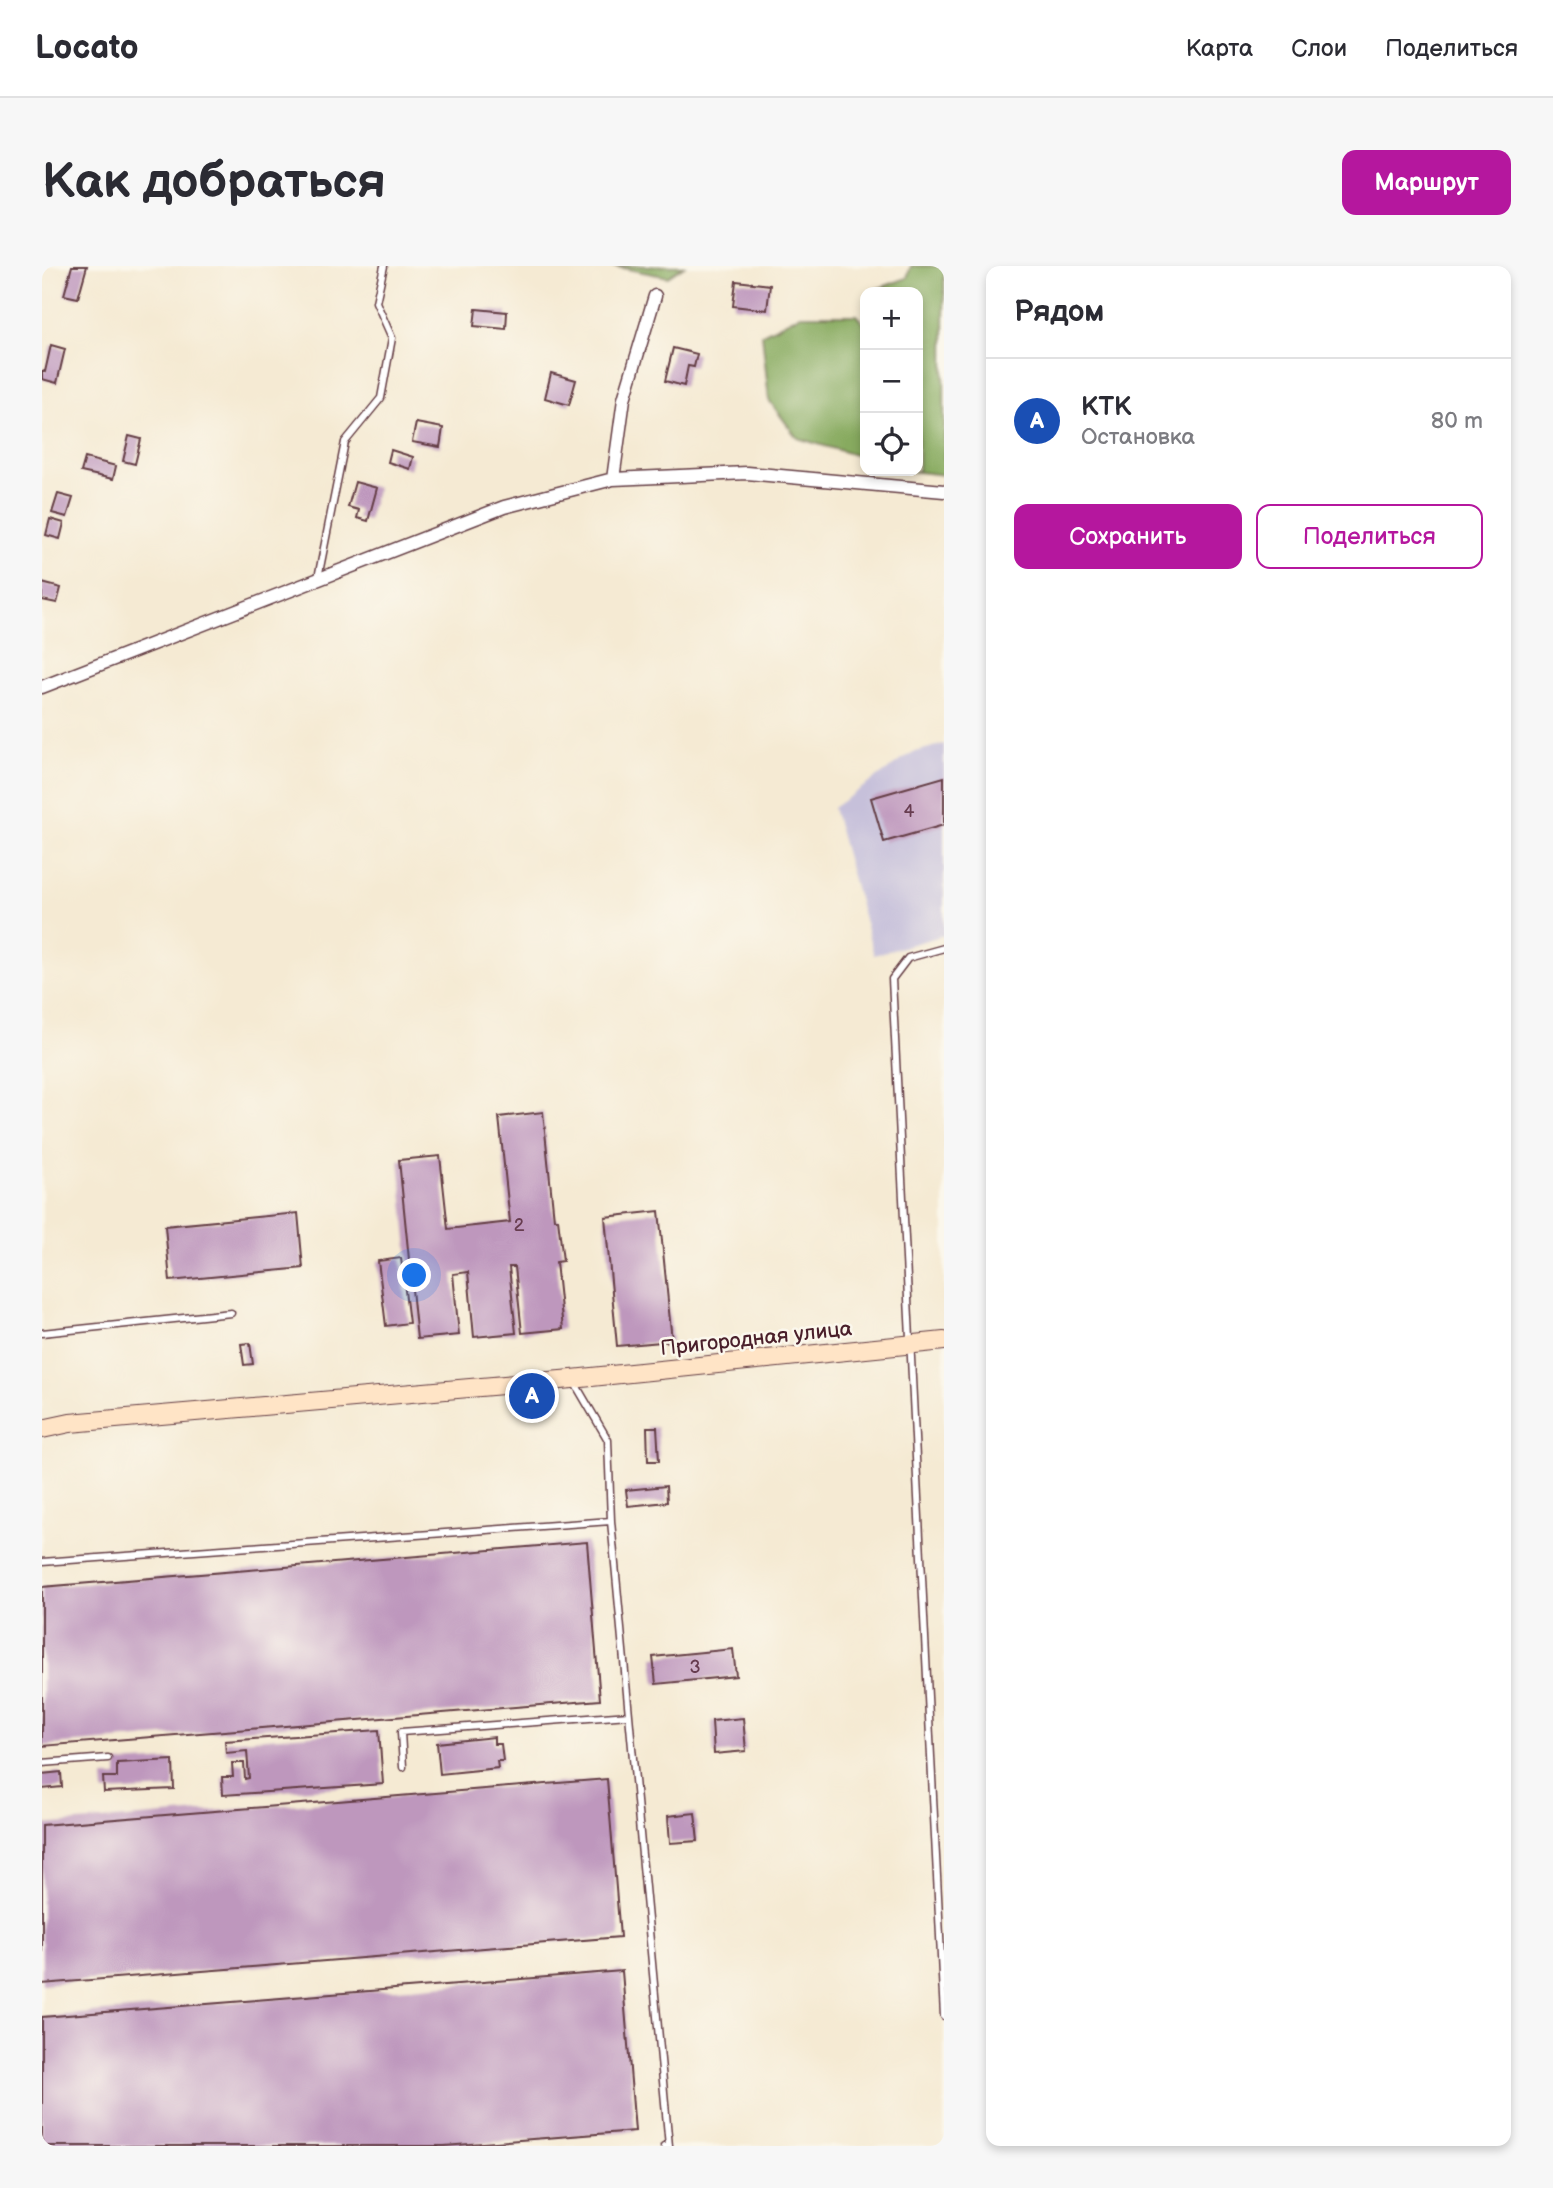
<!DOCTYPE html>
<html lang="ru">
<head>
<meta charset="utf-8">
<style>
  :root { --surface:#fff; --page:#f7f7f7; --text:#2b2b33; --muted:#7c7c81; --line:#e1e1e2; --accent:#b5179e }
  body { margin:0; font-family:"Balsamiq Sans",sans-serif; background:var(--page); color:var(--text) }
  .controls { position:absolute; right:21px; top:21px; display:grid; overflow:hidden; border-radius:14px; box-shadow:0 4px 10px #0003 }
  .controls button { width:63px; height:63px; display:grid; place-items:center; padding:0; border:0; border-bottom:2px solid var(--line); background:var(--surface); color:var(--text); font:35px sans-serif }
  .you { position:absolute; left:373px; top:1010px; width:24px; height:24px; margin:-18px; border:5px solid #fff; border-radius:50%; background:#1a73e8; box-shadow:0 0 0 10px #1a73e833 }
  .badge { display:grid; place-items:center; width:46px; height:46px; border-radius:50%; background:var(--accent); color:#fff; font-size:23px; font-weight:700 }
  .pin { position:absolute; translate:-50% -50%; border:4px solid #fff; box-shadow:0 2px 7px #0006 }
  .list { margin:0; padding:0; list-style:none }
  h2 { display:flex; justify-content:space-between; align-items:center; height:91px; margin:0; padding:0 28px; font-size:30px }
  h2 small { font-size:23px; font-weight:400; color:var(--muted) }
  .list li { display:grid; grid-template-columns:46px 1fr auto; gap:21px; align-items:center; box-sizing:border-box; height:126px; padding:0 28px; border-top:2px solid var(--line) }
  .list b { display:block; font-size:26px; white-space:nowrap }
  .list p { margin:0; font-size:23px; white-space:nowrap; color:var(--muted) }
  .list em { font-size:23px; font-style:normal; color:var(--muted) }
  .actions { display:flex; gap:14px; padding:21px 28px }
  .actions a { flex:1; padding:16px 0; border:2px solid var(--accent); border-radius:14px; text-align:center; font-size:24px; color:var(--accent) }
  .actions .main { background:var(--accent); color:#fff }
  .icon { flex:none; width:38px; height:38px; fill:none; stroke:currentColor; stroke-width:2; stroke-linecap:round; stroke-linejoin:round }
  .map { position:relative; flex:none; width:902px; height:1880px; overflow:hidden; border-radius:14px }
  header { display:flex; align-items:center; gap:42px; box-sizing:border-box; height:98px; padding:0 35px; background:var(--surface); border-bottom:2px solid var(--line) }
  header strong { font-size:33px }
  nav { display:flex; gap:38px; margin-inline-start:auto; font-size:24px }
  .intro { display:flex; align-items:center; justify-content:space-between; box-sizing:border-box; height:168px; padding:0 42px }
  h1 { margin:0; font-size:49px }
  .button { padding:18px 32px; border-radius:14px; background:var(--accent); color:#fff; font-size:24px; font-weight:700 }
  main { display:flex; gap:42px; padding:0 42px }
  aside { flex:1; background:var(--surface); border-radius:14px; box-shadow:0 4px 10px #0003 }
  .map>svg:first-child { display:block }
  .industrial { fill:#c6c0da }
  .forest { fill:#87aa5f; stroke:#686445; stroke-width:2 }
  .building { fill:#be97bd }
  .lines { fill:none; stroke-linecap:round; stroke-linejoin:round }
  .lane-casing { stroke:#643d44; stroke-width:9 }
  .street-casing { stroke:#643d44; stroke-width:15 }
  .secondary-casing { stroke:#643d44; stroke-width:20 }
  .lane { stroke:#fff; stroke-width:6 }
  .street { stroke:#fff; stroke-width:12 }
  .secondary { stroke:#ffe4c6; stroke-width:18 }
  .labels { text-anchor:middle; stroke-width:5; stroke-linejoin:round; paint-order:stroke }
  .number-label { font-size:18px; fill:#673d50 }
  .street-label { font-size:21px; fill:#4a1f2b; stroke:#fbf7ec }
</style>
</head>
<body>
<header>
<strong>Locato</strong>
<nav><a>Карта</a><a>Слои</a><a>Поделиться</a></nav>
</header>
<div class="intro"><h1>Как добраться</h1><a class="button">Маршрут</a></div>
<main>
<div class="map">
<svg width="902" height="1880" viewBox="0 0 902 1880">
  <rect width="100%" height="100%" fill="#fbf7ec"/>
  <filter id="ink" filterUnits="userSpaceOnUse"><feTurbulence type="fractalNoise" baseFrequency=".0143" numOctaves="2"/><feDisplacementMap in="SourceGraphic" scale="14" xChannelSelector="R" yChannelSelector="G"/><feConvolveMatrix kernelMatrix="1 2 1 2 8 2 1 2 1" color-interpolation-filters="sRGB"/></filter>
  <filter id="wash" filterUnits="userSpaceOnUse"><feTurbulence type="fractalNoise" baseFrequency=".00686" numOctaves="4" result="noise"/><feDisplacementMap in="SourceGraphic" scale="28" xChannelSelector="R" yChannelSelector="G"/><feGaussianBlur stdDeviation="1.57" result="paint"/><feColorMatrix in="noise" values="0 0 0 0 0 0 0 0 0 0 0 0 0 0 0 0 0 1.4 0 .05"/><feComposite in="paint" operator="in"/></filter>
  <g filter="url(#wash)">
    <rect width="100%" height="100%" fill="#f5ead3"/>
    <!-- industrial -->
    <path class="industrial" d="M902 478V669L832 689 791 542 870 487Z"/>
    <!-- forest -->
    <path class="forest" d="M570 0H642L626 11Z
      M869 0H902V209L867 205H876V26L832 24 865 12Z
      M758 49H814L823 59V192L755 172 727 134 720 68Z"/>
    <g id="blocks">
      <!-- building -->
      <path class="building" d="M30 0H45L36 32 22 29Z
        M694 15 728 19 725 44 691 40Z
        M434 43 465 46 464 63 432 60Z
        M9 79 23 83 15 117 0 113V105L3 106Z
        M631 82 655 88 652 101 646 100 642 120 623 115Z
        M509 107 534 114 527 139 503 132Z
        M374 157 401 162 398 181 370 176Z
        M87 170 99 173 93 198 81 195Z
        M349 184 371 191 368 203 346 196Z
        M43 192 74 200 71 213 39 206Z
        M313 216 335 222 326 255 315 252 317 244 306 241Z
        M16 228 31 232 25 251 10 247Z
        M8 253 22 257 18 273 4 269Z
        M0 317 19 322 15 337 0 334Z
        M902 511V559L842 576 829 532Z
        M501 846 512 953H516L521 995 514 996 521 1063 480 1067 473 1001H467L474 1067 432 1071 426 1006 411 1008 417 1069 375 1073 357 894 398 890 406 963 468 956 457 851Z
        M617 945 630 1075 575 1080 563 951Z
        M256 947 261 1002 128 1015 123 960Z
        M359 992 367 1057 344 1060 336 995Z
        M208 1077 211 1098 202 1099 199 1078Z
        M605 1161H615L617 1195H606Z
        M624 1220 625 1236 586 1240 584 1224Z
        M545 1276 558 1434 0 1480V1321Z
        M691 1383 694 1410 614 1418 611 1391Z
        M701 1452 704 1485 672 1488 670 1455Z
        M337 1464 341 1518 181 1529 180 1511H191L190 1497H202L203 1513 207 1512 205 1485 184 1487 183 1475Z
        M452 1471V1478H459L461 1495H455L456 1502 398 1508 395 1477Z
        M131 1494 132 1523 62 1526 61 1511H75V1497Z
        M19 1506 20 1521 0 1523V1508Z
        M565 1513 578 1671 0 1718V1559Z
        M653 1547 656 1575 628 1577 626 1550Z
        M580 1705 593 1865 402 1880H0V1751Z"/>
    </g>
  </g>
  <g filter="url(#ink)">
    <use href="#blocks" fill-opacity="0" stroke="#643d44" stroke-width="2"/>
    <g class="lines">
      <defs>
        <path id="lane" d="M276 312 303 176 339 132 350 72 334 36 342 0
          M902 682 866 692 850 713 902 1750
          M0 1067 189 1047
          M531 1114 566 1174 569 1255 627 1880H622
          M0 1296 569 1255
          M0 1497 66 1492
          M361 1501 359 1466 587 1449"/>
        <path id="street" d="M571 213 582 133 613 30
          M0 421 462 241 571 213 705 207 902 225"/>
        <path id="secondary" d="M0 1163 28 1157 530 1113 902 1075"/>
      </defs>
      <!-- lane casing -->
      <use href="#lane" class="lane-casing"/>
      <!-- street casing -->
      <use href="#street" class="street-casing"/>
      <!-- secondary casing -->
      <use href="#secondary" class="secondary-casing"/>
      <!-- lane -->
      <use href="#lane" class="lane"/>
      <!-- street -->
      <use href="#street" class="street"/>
      <!-- secondary -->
      <use href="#secondary" class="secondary"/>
    </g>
  </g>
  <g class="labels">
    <!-- number labels -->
    <g class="number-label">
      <text x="867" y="551">4</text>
      <text x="477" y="965">2</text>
      <text x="653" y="1407">3</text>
    </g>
    <!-- street labels -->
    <g class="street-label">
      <text transform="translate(714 1072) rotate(-6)" y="7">Пригородная улица</text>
    </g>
  </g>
</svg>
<div class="controls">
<button>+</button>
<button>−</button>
<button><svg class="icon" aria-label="locate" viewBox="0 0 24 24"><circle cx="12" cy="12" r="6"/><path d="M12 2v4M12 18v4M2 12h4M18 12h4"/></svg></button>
</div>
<div class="you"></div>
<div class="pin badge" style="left:490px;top:1130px;background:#1a4fb4">A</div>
</div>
<aside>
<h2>Рядом<small></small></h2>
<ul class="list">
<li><span class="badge" style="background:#1a4fb4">A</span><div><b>КТК</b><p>Остановка</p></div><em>80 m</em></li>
</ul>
<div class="actions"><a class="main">Сохранить</a><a>Поделиться</a></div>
</aside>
</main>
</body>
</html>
